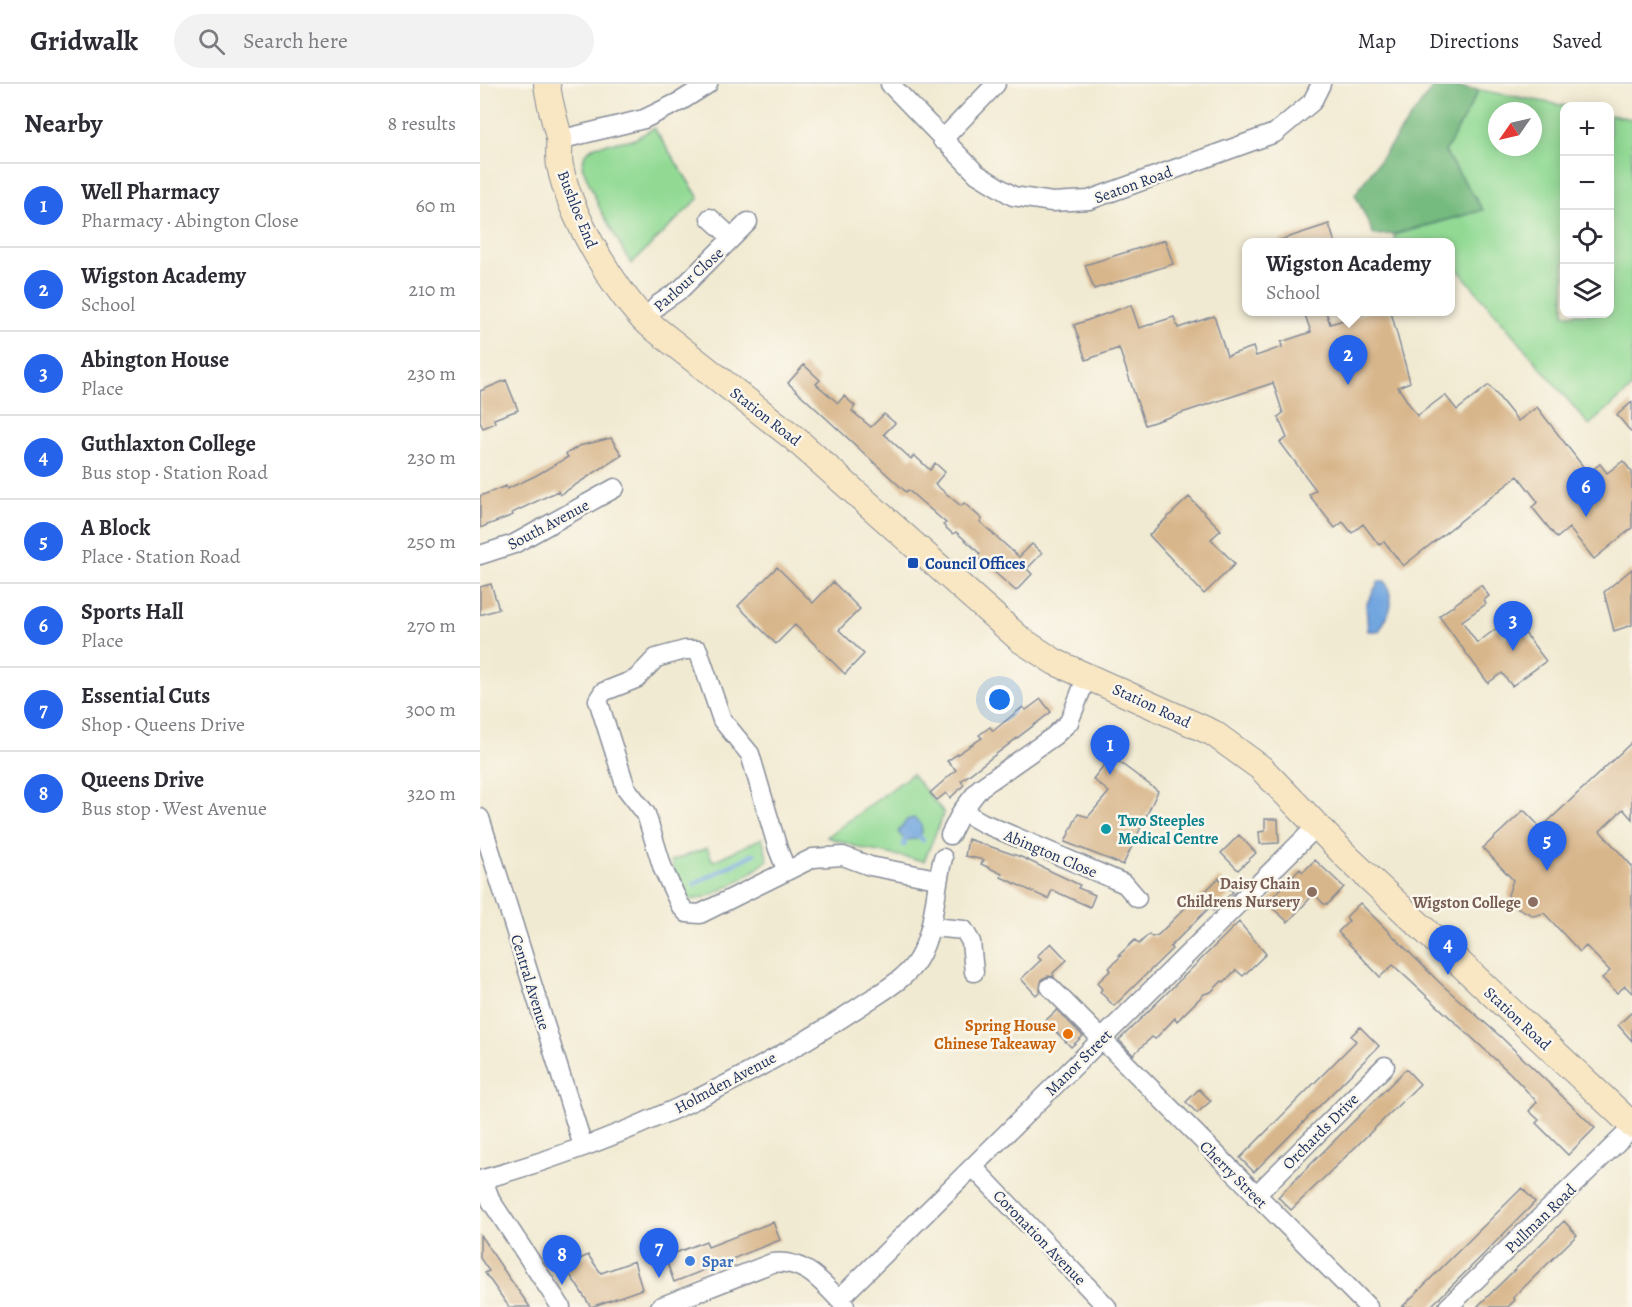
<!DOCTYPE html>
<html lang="en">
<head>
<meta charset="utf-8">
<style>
  :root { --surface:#fff; --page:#f2f2f3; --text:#2b2b33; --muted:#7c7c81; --line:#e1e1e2; --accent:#2563eb }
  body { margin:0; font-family:Alegreya,serif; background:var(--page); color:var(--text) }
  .controls { position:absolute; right:18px; top:18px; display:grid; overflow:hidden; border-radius:12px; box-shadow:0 3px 15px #0003 }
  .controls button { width:54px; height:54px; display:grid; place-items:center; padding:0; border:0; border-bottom:2px solid var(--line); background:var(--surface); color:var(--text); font:30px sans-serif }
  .compass { position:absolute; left:1008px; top:18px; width:54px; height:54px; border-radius:50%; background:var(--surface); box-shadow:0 3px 15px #0003; rotate:236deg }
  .you { position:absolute; left:520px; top:616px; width:21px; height:21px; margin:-15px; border:4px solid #fff; border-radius:50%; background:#1a73e8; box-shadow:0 0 0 9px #1a73e833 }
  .badge { display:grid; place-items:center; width:39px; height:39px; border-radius:50%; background:var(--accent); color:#fff; font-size:20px; font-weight:700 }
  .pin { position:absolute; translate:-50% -50px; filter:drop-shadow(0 2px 3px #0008) }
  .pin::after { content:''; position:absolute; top:32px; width:21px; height:18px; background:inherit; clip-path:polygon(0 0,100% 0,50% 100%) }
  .popup { position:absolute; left:762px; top:154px; width:213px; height:78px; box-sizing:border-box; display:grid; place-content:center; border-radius:12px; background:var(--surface); filter:drop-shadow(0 2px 4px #0005); font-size:20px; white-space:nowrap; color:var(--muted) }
  .popup b { font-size:22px; color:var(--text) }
  .popup::after { content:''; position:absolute; left:50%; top:100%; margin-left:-12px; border:12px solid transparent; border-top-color:var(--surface) }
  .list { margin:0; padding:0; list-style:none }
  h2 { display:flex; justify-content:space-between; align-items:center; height:78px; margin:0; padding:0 24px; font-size:26px }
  h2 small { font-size:20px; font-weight:400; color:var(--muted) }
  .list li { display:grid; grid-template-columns:39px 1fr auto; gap:18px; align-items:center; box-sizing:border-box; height:84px; padding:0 24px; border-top:2px solid var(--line) }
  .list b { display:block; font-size:22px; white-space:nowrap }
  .list p { margin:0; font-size:20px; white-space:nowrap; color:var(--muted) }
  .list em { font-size:20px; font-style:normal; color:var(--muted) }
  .icon { flex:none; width:33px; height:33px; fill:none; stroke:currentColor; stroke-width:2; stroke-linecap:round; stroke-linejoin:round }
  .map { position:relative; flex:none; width:1152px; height:1223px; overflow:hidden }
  header { display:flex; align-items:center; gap:36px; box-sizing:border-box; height:84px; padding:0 30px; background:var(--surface); border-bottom:2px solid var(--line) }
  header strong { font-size:28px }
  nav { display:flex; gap:33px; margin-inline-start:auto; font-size:21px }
  .search { width:420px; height:54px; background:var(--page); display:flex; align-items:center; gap:15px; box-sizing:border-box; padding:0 21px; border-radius:33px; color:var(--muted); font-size:22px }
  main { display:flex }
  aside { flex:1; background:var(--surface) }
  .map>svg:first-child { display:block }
  .green { fill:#92da94; stroke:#568479; stroke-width:1.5; fill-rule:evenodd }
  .forest { fill:#75ba7e; stroke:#48746e; stroke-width:1.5 }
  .water { fill:#72a6df; stroke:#466a9e; stroke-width:1.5 }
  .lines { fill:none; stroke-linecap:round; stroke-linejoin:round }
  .stream { stroke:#72a6df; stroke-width:4.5 }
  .building { fill:#d8b68b }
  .street-casing { stroke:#868c98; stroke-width:21 }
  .secondary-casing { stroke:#868c98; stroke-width:28 }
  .street { stroke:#fff; stroke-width:18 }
  .secondary { stroke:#f9e7c3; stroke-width:26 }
  .transit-dot { fill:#1a4fb4; stroke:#fbf7ec; stroke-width:2 }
  .culture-dot { fill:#0f9aa8; stroke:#fbf7ec; stroke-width:2 }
  .education-dot { fill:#8d6e63; stroke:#fbf7ec; stroke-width:2 }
  .food-dot { fill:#e8710a; stroke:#fbf7ec; stroke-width:2 }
  .shop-dot { fill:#3f7fe0; stroke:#fbf7ec; stroke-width:2 }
  .labels { text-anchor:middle; stroke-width:5; stroke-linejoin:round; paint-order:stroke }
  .street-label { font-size:16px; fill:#1b2f5e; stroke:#fbf7ec }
  .transit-label { font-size:16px; font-weight:bold; fill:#164399; stroke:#fbf7ec; text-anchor:start }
  .culture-label { font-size:16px; font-weight:bold; fill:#0d838f; stroke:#fbf7ec; text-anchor:start }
  .education-label { font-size:16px; font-weight:bold; fill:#785e54; stroke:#fbf7ec; text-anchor:end }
  .food-label { font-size:16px; font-weight:bold; fill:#c56008; stroke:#fbf7ec; text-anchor:end }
  .shop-label { font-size:16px; font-weight:bold; fill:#366cbe; stroke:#fbf7ec; text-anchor:start }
</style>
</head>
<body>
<header>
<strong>Gridwalk</strong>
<div class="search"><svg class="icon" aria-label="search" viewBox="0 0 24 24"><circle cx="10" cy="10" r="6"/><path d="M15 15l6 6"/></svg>Search here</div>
<nav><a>Map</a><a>Directions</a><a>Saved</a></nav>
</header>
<main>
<aside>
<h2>Nearby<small>8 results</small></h2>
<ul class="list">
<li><span class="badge">1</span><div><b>Well Pharmacy</b><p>Pharmacy · Abington Close</p></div><em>60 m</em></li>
<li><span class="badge">2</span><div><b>Wigston Academy</b><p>School</p></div><em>210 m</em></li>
<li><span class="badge">3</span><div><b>Abington House</b><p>Place</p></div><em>230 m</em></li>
<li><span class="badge">4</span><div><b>Guthlaxton College</b><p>Bus stop · Station Road</p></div><em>230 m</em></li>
<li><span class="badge">5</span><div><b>A Block</b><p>Place · Station Road</p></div><em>250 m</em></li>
<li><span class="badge">6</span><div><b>Sports Hall</b><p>Place</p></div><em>270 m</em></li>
<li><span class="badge">7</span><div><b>Essential Cuts</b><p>Shop · Queens Drive</p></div><em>300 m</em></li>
<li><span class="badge">8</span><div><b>Queens Drive</b><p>Bus stop · West Avenue</p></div><em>320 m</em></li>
</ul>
</aside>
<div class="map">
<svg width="1152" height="1223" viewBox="0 0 1152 1223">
  <rect width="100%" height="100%" fill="#fbf7ec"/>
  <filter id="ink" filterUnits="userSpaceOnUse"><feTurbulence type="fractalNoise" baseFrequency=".0167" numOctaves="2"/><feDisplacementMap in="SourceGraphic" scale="12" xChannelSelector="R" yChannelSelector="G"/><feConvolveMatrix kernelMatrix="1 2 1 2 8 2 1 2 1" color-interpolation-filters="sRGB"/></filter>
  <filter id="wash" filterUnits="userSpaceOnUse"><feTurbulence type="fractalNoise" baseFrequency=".008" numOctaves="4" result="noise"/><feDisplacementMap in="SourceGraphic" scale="24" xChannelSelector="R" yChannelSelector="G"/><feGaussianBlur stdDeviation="1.35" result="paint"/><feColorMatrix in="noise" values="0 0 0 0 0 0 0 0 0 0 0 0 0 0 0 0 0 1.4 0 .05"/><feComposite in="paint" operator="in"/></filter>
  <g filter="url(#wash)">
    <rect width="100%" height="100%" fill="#f1ead2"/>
    <!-- green -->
    <path class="green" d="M999 6 1087 22 1084 230H1130V31L1152 35V304L1109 341 975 182 970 183V158H916L914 151 1003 126 965 68ZM1017 27H1053V63H1017Z
      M174 44 219 114 151 180 120 125 102 82 105 70 115 62 155 55Z
      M432 690 464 729 444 777 384 765 347 753Z
      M282 754 288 776C270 791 226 820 204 815L191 777 227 764 233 777Z"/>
    <!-- forest -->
    <path class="forest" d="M955 0 999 6 965 68 1003 126 914 150 894 151 875 110Z"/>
    <!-- water -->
    <path class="water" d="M899 497H905C916 519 911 527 899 547H888L886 521Z
      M434 734 441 740 442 748 436 755 425 756 418 748 427 736Z"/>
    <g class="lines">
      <!-- stream -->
      <path class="stream" d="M438 752 443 756
        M424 761 425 756
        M214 800 274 770"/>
    </g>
    <g id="blocks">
      <!-- building -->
      <path class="building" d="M849 140 855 159H800V156Z
        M685 156 693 180 614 205 605 181Z
        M651 221 659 244 694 233 698 244 734 232 747 272 773 263 776 272 802 263 801 258 831 248 824 228H846L850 240 890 228H911L930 298 918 303 937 332 965 311 977 326 1009 301 1038 337 1057 323 1108 389 1120 380 1127 389 1143 377 1152 388V444L1114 475 1089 444 1077 454 1052 423 1058 418 1038 392 923 482 904 457 899 461 883 440 872 449 863 438 855 444 829 411 836 406 800 358 807 354 798 333 803 329 793 299 665 341 639 264 606 276 594 241Z
        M324 281 340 296 336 300 358 319 364 312 375 322 372 327 391 343 404 330 415 339 404 350 431 375 434 371 450 386 455 379 465 388 455 400 481 422 484 419 502 435 500 438 539 473 552 460 562 469 547 485 552 490 536 507 497 473 500 470 493 463 476 448 473 450 463 441 466 439 428 406 426 408 308 299Z
        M26 296 38 326 14 335 15 339 3 344 0 338V307Z
        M1152 318V349L1137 331Z
        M131 354 142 371 80 411 78 407 32 429 33 431 0 444V412L26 402 27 405 55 392 88 373 86 370 99 362Z
        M709 413 741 446 731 455 755 480 724 510 669 451Z
        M297 483 333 519 353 498 380 525 359 546 384 570 365 590 315 541 296 560 258 522Z
        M1152 485V541L1134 547 1124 508Z
        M11 500 19 525 0 531V503Z
        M1001 501 1009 512 1004 516 1006 520 982 537 997 559 1017 544 1026 555 1041 544 1066 577 1032 602 1022 589 1008 599 959 532Z
        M561 615 571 628 481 697 484 701 470 714 466 709 457 716 450 709 476 686 467 677 502 654 499 651 510 643 513 647 543 623 546 626Z
        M1152 658V735L1143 725 1120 747 1152 782V909L1145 902 1137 909 1122 894 1130 887 1106 862 1100 868 1064 829 1054 832 1034 822 1028 811 1033 796 1003 764 1044 726 1061 744Z
        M631 672 678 707 643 781 585 758 598 730 608 733 629 708 613 695Z
        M785 735H798L799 759 780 760 779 748 785 747Z
        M759 751 776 769 758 786 741 769Z
        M488 755 541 773 600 801 598 804 615 811 610 823 572 806 568 815 521 793 522 790 501 780 504 776 485 772Z
        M835 776 864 803 848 820H844L834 810 808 838 787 819 820 785 823 788Z
        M739 794 753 808 733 827 730 823 690 863 692 865 634 922 620 908 622 905 617 899 631 886 629 884 641 872 639 871 655 856 659 860 669 850 672 853 678 851 712 817 713 819Z
        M880 819 960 899 1021 953 1115 1044 1088 1071 1056 1039 1059 1036 1049 1027 1057 1018 1030 989 913 881 900 893 858 848 869 837 866 833Z
        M759 838 786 870 763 892 756 886 744 898 742 897 731 908 724 910 697 937 695 934 675 955 672 953 653 971 639 956Z
        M571 859 587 876 573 889 574 893 568 892 562 895 560 907 556 911 541 895 561 876 557 872Z
        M577 926 603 952 591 963 565 937Z
        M1152 928V957L1138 941Z
        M880 943 899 962 774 1088 760 1074 876 957 871 952Z
        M926 985 940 1000 811 1126 798 1113Z
        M719 1005 731 1017 717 1029 706 1018Z
        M1042 1104 1055 1118 1000 1174 950 1223H922Z
        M1084 1137 1097 1151 1033 1214 1035 1216 1028 1223H997Z
        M293 1138 300 1156 194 1198 185 1173 226 1157 228 1163Z
        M0 1151 30 1195 50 1223H29L5 1189 9 1187 0 1174Z
        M108 1171 121 1189 154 1177 162 1205 111 1223 85 1183Z"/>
    </g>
  </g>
  <g filter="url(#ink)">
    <use href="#blocks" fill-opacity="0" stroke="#868c98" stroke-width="1.5"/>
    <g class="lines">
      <defs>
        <path id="street" d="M410 0 497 90 533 112 572 118 609 116 795 49 832 18 841 0
          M79 56 164 35 201 17 228 0
          M462 56 516 0
          M230 134 252 154
          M164 236 179 220 201 205 268 138
          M0 471 34 460 135 404
          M482 727 503 739 645 800 657 814
          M0 734 103 1062
          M470 751 482 727 500 704 574 652 589 638 607 592
          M306 785 298 765 270 670 242 636 218 566H205L176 574 156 595 123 608 118 616 146 704 166 730 183 785 200 821 207 829 220 830 333 774 363 772 390 782 457 795
          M451 843 484 846 491 858 494 888
          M570 903 888 1223
          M493 1083 627 1223
          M0 1096C133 1060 264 999 379 923 399 909 426 896 438 875 456 844 454 807 463 774
          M3 1096 11 1117 81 1223
          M775 1112 905 982
          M359 1215 838 741
          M180 1223 292 1179C324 1174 344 1200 365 1222
          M968 1223 1152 1044"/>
        <path id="secondary" d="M67 0C69 19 75 36 79 54 80 63 78 73 80 82 90 131 130 199 164 236L314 354 541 556 575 578 733 649 781 684 867 773 1152 1041"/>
      </defs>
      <!-- street casing -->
      <use href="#street" class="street-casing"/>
      <!-- secondary casing -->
      <use href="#secondary" class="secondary-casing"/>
      <!-- street -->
      <use href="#street" class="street"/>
      <!-- secondary -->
      <use href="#secondary" class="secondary"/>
    </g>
  </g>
  <!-- markers -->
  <rect class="transit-dot" x="427" y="473" width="12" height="12" rx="3"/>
  <circle class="culture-dot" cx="626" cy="745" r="6"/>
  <g class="education-dot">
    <circle cx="832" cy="808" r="6"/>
    <circle cx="1053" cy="818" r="6"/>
  </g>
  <circle class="food-dot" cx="588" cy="950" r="6"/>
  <circle class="shop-dot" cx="210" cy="1177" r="6"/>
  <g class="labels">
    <!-- street labels -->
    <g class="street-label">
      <text transform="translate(653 100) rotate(-20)" y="6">Seaton Road</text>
      <text transform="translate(98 125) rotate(68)" y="6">Bushloe End</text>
      <text transform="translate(208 195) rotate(-42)" y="6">Parlour Close</text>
      <text transform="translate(286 332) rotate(38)" y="6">Station Road</text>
      <text transform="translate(68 440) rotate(-28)" y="6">South Avenue</text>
      <text transform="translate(672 621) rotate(25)" y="6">Station Road</text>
      <text transform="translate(571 769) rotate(23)" y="6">Abington Close</text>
      <text transform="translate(51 898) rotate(73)" y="6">Central Avenue</text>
      <text transform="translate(1038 934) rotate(43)" y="6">Station Road</text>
      <text transform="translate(598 978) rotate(-45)" y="6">Manor Street</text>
      <text transform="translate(245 998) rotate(-28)" y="6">Holmden Avenue</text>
      <text transform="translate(840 1047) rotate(-45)" y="6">Orchards Drive</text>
      <text transform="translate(754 1090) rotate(45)" y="6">Cherry Street</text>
      <text transform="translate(1060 1134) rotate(-44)" y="6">Pullman Road</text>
      <text transform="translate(560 1153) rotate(46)" y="6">Coronation Avenue</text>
    </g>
    <!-- transit labels -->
    <g class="transit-label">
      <text x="445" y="485">Council Offices</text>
    </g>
    <!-- culture labels -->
    <g class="culture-label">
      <text x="638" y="742">Two Steeples<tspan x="638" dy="18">Medical Centre</tspan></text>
    </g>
    <!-- education labels -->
    <g class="education-label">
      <text x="820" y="805">Daisy Chain<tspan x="820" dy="18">Childrens Nursery</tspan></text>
      <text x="1041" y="824">Wigston College</text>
    </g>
    <!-- food labels -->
    <g class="food-label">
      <text x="576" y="947">Spring House<tspan x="576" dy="18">Chinese Takeaway</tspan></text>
    </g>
    <!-- shop labels -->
    <g class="shop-label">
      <text x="222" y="1183">Spar</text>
    </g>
  </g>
</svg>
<div class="controls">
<button>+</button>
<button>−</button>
<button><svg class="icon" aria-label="locate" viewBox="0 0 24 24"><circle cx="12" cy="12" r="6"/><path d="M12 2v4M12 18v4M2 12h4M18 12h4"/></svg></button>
<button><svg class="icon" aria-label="layers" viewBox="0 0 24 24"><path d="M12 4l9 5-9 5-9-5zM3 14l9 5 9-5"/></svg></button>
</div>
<svg class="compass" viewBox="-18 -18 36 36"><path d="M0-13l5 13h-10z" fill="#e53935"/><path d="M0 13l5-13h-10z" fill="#7c7c81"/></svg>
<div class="you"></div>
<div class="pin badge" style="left:630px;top:691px">1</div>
<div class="pin badge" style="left:868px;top:301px">2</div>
<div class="popup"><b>Wigston Academy</b>School</div>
<div class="pin badge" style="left:1033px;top:567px">3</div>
<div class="pin badge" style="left:968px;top:891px">4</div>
<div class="pin badge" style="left:1067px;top:787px">5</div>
<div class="pin badge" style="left:1106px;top:433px">6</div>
<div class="pin badge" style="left:179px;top:1194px">7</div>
<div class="pin badge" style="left:82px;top:1201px">8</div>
</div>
</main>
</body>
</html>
